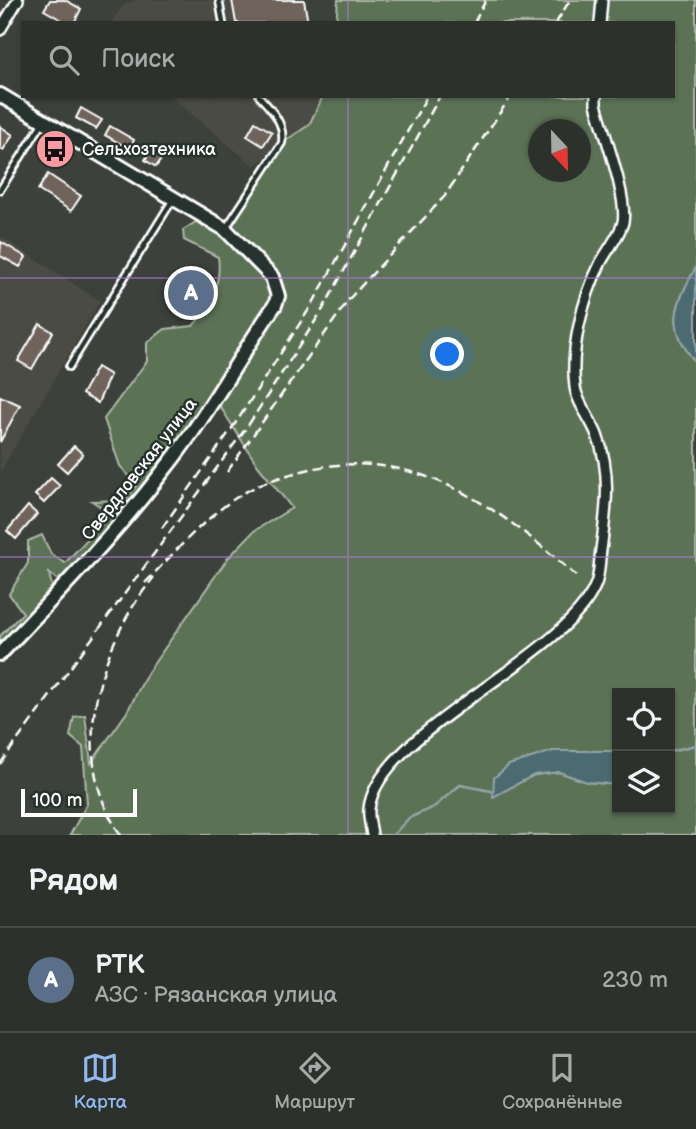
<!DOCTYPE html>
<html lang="ru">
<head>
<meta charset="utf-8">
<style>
  :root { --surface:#2d312c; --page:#353934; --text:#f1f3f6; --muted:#a7a9a9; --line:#484c48; --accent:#90b9f0 }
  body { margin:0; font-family:"Balsamiq Sans",sans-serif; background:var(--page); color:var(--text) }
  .controls { position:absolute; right:21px; bottom:21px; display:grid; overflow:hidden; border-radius:0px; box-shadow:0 2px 5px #0004 }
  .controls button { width:63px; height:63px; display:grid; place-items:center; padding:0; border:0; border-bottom:2px solid var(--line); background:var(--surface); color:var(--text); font:35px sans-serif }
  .compass { position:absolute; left:528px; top:119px; width:63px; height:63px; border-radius:50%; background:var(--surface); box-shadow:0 2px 5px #0004; rotate:158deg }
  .scale { position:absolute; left:21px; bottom:18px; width:116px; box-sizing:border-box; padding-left:7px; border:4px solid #fff; border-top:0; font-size:19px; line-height:24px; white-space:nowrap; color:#fff; -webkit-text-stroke:5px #26332d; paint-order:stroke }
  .you { position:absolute; left:448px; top:355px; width:24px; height:24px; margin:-18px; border:5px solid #fff; border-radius:50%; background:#1a73e8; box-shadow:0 0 0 10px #1a73e833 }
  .badge { display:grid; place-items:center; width:46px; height:46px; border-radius:50%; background:var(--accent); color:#fff; font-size:23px; font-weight:700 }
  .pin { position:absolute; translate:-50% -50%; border:4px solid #fff; box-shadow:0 2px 7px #0006 }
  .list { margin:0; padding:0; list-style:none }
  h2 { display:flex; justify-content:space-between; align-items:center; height:91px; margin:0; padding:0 28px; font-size:30px }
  h2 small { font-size:23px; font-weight:400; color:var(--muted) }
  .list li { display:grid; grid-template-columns:46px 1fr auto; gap:21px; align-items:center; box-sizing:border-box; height:105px; padding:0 28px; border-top:2px solid var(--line) }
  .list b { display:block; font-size:26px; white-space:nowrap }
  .list p { margin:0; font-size:23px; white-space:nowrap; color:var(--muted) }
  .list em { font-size:23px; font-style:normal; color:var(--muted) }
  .icon { flex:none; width:38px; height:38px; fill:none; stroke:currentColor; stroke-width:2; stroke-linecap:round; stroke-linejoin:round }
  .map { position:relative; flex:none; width:696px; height:835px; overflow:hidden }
  .search { position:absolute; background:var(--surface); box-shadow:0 2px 5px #0004; left:21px; right:21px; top:21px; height:77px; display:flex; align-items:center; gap:18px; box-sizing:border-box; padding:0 24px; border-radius:0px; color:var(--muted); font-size:26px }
  .sheet { height:196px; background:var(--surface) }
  nav { display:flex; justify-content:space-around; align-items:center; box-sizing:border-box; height:98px; border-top:2px solid var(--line); background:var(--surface); font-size:19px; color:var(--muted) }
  nav a { display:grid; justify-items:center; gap:4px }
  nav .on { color:var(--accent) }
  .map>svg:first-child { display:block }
  .built { fill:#4c4b45 }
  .green { fill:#5c7255; stroke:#aeb8aa; stroke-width:2; fill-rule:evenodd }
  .water { fill:#4b6b71; stroke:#93a6aa; stroke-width:2 }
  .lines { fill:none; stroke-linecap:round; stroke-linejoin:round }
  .stream { stroke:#93a6aa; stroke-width:2.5 }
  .building { fill:#70635c; stroke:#fff; stroke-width:2 }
  .service-casing { stroke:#fff; stroke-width:10 }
  .minor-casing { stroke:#fff; stroke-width:14 }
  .secondary-casing { stroke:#fff; stroke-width:18 }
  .service { stroke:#26332d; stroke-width:4.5 }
  .minor { stroke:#26332d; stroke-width:9 }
  .secondary { stroke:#26332d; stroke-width:12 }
  .rail { stroke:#fff; stroke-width:2.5; stroke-dasharray:10 5; stroke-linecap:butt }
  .grid { fill:none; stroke:#a976d5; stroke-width:2; stroke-opacity:0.55 }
  .labels { text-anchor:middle; stroke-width:5; stroke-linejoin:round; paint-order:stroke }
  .poi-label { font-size:18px; fill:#fff; stroke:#26332d; text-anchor:start }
  .street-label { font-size:18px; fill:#fff; stroke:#26332d }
</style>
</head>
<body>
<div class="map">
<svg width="696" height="835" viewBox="0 0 696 835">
  <rect width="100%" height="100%" fill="#3c413b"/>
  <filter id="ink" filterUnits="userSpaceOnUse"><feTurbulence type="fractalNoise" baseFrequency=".0143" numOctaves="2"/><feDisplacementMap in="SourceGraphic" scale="14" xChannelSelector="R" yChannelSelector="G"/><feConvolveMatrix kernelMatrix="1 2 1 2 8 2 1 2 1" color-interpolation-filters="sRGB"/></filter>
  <g filter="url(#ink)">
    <!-- built -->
    <path class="built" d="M136 0H305L309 23H110L125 4Z
      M170 96H323L324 99 309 125 254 166Z
      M0 236 100 301 0 472Z"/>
    <!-- green -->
    <path class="green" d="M338 0H696V267C675 306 665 326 696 363V835H70L87 804 83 747 70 736 74 717 85 715 91 763 127 712 148 672 228 558 254 531 292 508 258 466 216 400 261 326 276 287 225 229 282 143 309 125 323 96H673V23H336ZM538 130H580V172H538ZM617 693H670V809H617V785L587 782 559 772 534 775 493 796 553 751H617Z
      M196 222 222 235 267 280 272 290 271 301 164 463 112 528 60 582 49 573 53 591 0 646V636L23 613 9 594 28 563V541L42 535 51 554 65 563 111 514 92 501 125 500 137 485 120 466 104 419 147 361V343L165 329 193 326C209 308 222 283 218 257L184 240 183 230Z"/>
    <!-- water -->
    <path class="water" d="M696 267V363C665 326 675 306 696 267Z
      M553 751H617V785L587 782 559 772 534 775 493 797 494 778 509 765Z"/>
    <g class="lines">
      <!-- stream -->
      <path class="stream" d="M670 751 696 745
        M393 835 409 818 434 807 460 785 491 791"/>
    </g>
    <!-- building -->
    <path class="building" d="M50 0H65L81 9 74 23H67L44 10Z
      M232 0H304L308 23H236Z
      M81 108 102 120 96 129 76 118Z
      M255 122 272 132 263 146 247 136Z
      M0 126 13 135 3 150 0 148Z
      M110 126 134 140 130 149 105 135Z
      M151 150 162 158 156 167 145 160Z
      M48 174 81 196 71 211 38 190Z
      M1 242 26 257 20 267 0 256Z
      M40 324 53 332 32 369 18 361Z
      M97 367 110 375 98 403 82 394Z
      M0 396 20 405 0 442Z
      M74 446 83 454 67 472 58 464Z
      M51 478 60 486 44 503 35 495Z
      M28 506 37 514 16 539 7 531Z"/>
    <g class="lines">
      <defs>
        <path id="service" d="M219 0 223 23
          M0 190 43 122
          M226 228 282 143C285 123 272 110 259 96
          M69 367 172 201"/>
        <path id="minor" d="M600 23 602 0
          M0 30 18 0
          M372 835C371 827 368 817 369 809 377 732 564 659 595 586 600 576 599 561 601 550 606 511 612 473 597 435 591 419 577 403 575 387 570 349 583 298 600 264 606 252 620 235 623 222 628 198 603 131 596 104V96"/>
        <path id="secondary" d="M0 95 225 229 272 277 278 296 275 305C237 360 206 418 164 470 114 535 57 594 0 654"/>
      </defs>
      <!-- service casing -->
      <use href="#service" class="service-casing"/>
      <!-- minor casing -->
      <use href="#minor" class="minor-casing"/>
      <!-- secondary casing -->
      <use href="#secondary" class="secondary-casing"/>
      <!-- service -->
      <use href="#service" class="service"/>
      <!-- minor -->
      <use href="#minor" class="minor"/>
      <!-- secondary -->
      <use href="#secondary" class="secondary"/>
      <!-- rail -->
      <path class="rail" d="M474 23 486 0
        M556 23 570 0
        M227 472 350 298 444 197 511 96
        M162 528 239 418 313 303 427 96
        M145 583C172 555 198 525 230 502 251 486 276 478 302 471 412 443 498 506 576 576
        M0 764 249 424 323 309 440 96
        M121 835C66 758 98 645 154 577"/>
    </g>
  </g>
  <!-- grid -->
  <path class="grid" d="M348 0V23M348 96V835M0 278H696M0 557H696"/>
  <!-- icons -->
  <defs>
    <symbol id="bus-disc" viewBox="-11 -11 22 22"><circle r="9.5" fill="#ff9aa2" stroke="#26332d"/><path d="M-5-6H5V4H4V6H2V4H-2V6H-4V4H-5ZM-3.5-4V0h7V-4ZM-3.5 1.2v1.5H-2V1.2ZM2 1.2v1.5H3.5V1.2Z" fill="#111"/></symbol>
  </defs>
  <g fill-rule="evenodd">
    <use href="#bus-disc" x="33" y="127" width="44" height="44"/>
  </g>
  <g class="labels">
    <!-- poi labels -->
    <g class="poi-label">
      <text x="82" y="155">Сельхозтехника</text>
    </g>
    <!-- street labels -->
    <g class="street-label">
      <text transform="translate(139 469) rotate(-52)" y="6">Свердловская улица</text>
    </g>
  </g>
</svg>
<div class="controls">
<button><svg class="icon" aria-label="locate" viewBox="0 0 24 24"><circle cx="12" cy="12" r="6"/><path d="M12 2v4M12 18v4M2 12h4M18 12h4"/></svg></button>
<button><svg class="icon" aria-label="layers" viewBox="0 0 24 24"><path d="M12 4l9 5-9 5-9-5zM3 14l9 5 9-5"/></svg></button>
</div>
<svg class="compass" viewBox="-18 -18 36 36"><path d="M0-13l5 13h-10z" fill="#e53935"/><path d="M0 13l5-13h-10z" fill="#a7a9a9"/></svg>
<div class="scale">100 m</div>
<div class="you"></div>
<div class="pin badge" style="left:191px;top:293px;background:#5c6f8a">A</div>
<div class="search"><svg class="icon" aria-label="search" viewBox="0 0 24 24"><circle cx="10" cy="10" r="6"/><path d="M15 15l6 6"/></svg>Поиск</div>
</div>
<section class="sheet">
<h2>Рядом<small></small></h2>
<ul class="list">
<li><span class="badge" style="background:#5c6f8a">A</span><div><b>РТК</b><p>АЗС · Рязанская улица</p></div><em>230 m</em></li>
</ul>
</section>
<nav>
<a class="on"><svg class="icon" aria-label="map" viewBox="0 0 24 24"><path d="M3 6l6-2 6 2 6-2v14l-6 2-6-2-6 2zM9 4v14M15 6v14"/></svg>Карта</a>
<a><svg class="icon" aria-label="directions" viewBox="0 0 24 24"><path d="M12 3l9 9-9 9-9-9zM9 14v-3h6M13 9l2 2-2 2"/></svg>Маршрут</a>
<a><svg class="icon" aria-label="saved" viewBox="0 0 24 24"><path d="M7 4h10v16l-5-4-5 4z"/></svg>Сохранённые</a>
</nav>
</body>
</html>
